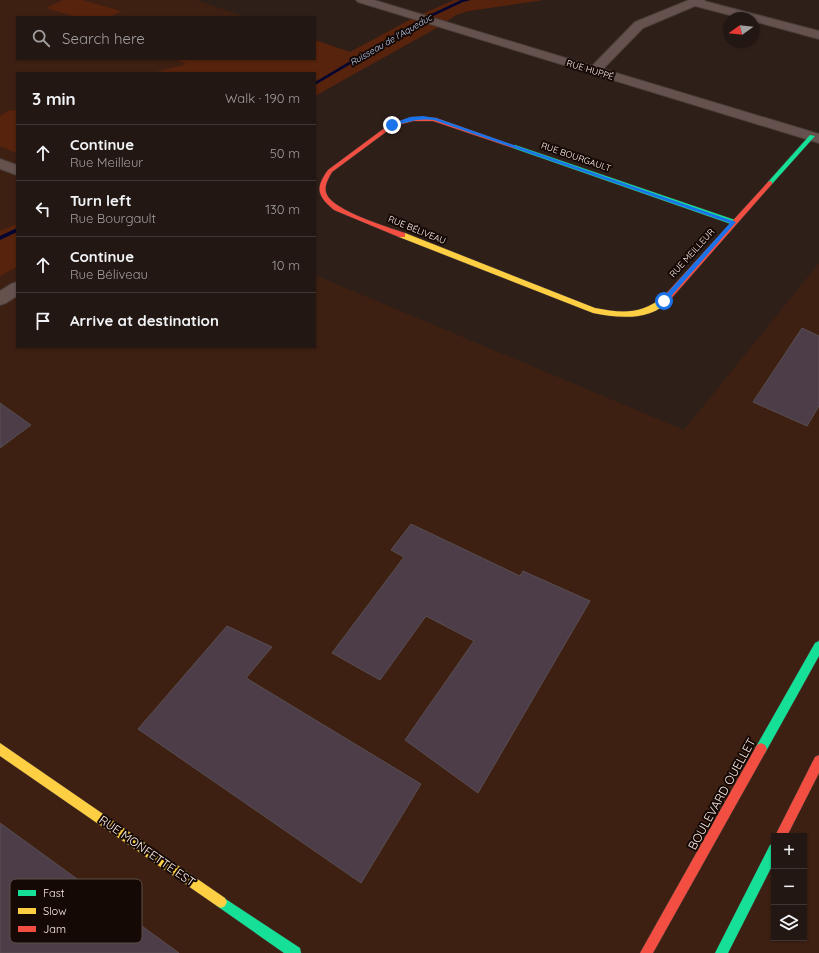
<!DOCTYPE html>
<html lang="en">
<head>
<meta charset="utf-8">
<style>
  :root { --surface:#221713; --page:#2a201c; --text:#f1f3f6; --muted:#a29fa0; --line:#3f3633 }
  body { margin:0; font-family:Quicksand,sans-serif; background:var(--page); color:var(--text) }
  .controls { position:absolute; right:12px; bottom:12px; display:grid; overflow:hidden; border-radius:0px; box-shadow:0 1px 3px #0004 }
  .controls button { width:36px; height:36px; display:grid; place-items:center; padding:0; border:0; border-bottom:1px solid var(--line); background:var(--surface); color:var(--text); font:20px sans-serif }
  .compass { position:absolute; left:723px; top:12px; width:36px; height:36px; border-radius:50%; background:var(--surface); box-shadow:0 1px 3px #0004; rotate:255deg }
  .stop { position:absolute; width:12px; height:12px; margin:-9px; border:3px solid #1a73e8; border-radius:50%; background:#fff }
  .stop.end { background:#1a73e8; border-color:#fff; box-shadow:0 1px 4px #0008 }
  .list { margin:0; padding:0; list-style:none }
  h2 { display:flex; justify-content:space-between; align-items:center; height:52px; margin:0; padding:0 16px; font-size:17px }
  h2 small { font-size:13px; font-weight:400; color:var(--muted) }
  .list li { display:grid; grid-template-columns:26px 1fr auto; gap:12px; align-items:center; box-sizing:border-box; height:56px; padding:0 16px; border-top:1px solid var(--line) }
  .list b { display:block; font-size:15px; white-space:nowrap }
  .list p { margin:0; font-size:13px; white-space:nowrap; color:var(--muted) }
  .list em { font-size:13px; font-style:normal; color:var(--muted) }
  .icon { flex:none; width:22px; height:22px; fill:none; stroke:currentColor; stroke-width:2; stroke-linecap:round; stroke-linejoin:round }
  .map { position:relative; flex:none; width:819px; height:953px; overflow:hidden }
  .search { position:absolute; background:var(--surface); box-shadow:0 1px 3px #0004; left:16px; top:16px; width:300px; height:44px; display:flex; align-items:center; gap:10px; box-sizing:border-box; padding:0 14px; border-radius:0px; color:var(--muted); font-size:15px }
  .panel { position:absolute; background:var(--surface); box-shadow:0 1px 3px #0004; left:16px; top:72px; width:300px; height:276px; border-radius:0px }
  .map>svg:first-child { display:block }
  .built { fill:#3e2013; fill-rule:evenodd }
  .green { fill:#57230c }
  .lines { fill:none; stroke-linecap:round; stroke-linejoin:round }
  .stream { fill:#040531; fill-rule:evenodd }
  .building { fill:#4c3d48; stroke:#584e51 }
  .street-casing { stroke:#493d38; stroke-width:2 }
  .fast-casing { stroke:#493d38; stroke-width:1 }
  .slow-casing { stroke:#493d38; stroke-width:1 }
  .jam-casing { stroke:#493d38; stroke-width:1 }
  .street { fill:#65524e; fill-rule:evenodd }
  .fast { fill:#16e098; fill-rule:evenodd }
  .slow { fill:#ffcf43; fill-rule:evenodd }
  .jam { fill:#f24e42; fill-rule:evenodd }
  .route { fill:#1a73e8 }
  .labels { text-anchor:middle; stroke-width:4; stroke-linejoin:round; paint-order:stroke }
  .far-water-label { font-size:9px; font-style:italic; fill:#bfd4fc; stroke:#150905 }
  .far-street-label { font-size:9px; fill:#feeee8; stroke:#150905 }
  .near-street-label { font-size:12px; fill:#feeee8; stroke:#150905 }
  .key { fill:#150905; stroke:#5b4e49; stroke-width:1 }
  .key-label { font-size:11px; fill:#feeee8 }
</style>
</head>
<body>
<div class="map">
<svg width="819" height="953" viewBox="0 0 819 953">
  <rect width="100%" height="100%" fill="#2e1f19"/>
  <!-- built -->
  <path class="built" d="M0 0H196L246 17H17V59H315V40L350 52 415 17 315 96V73H17V347H315V275L684 430 819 263V953H0ZM774 836H804V938H774Z"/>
  <!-- green -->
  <path class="green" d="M63 0H82L121 11 110 17H76L46 8Z
    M454 0H544L469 11 456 15 442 25 315 96V73H152L187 64 174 59H315V40L350 52 415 17Z
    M17 110V153L0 146V116L8 111Z
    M17 224V267L0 276V231Z"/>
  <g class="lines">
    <!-- stream -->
    <path class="stream" d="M461 0H471L463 2 427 19 315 85V82L425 17Z
      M17 228V232L0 240V236Z"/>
  </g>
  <!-- building -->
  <path class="building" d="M802 328 819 336V406L807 426 753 402Z
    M0 403 31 425 0 448Z
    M411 524 520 576 523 571 590 601 478 793 405 740 474 641 426 616 380 680 332 653 404 557 391 550Z
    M227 626 272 647 246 678 421 784 361 883 138 729Z
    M0 823 179 953H0Z"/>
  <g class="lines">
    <defs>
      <path id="street" d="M356 0H374L592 66 635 22 689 0H705L704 1 819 31V39L753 21V18H741L695 6 643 28 603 69 819 134V143L358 2Z
        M0 159 17 165V175L0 169Z
        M17 282V296L6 303 0 305V291L11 284Z"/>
      <path id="fast" d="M810 135 815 136 772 184H768V182Z
        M515 145 735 220 737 222 735 224H731L513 148 512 147Z
        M819 641V656L765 753 761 755 757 753 755 749 757 745 815 643Z
        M774 843V862L728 953H715L770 845Z
        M221 896 300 948 301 953H284L217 906 215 902 217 898Z"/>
      <path id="slow" d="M399 233H405L595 308C621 313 641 315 663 297L666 296 670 299C652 322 618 318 593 313L399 237Z
        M0 743 225 898 227 902 225 906 221 908 217 906 0 756Z"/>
      <path id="jam" d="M413 117 436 118 518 147 513 148 433 121H413L394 126 332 172C328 179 323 187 327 195 335 211 387 227 405 233V237H399L334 210C317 196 315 188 328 170L390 124Z
        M770 181 772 182V184L669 301H663V297L768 182Z
        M761 743 765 745 767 749 765 753 653 953H640L757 745Z
        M819 755V773L787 836H775L815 757Z"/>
    </defs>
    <!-- street casing -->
    <use href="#street" class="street-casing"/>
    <!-- fast casing -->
    <use href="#fast" class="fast-casing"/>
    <!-- slow casing -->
    <use href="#slow" class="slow-casing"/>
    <!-- jam casing -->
    <use href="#jam" class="jam-casing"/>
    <!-- street -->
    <use href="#street" class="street"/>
    <!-- fast -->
    <use href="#fast" class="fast"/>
    <!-- slow -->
    <use href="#slow" class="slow"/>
    <!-- jam -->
    <use href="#jam" class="jam"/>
  </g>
  <!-- route -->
  <path class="route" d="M423 116 436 118 736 222 666 302H662V299L730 223 434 120C418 118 407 122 392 127L389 125 410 117Z"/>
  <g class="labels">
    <!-- far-water labels -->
    <g class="far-water-label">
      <text transform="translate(391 40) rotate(-30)" y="3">Ruisseau de l'Aqueduc</text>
    </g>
    <!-- far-street labels -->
    <g class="far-street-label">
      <text transform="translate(590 70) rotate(17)" y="3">RUE HUPPÉ</text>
      <text transform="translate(576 157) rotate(19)" y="3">RUE BOURGAULT</text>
      <text transform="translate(417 230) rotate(22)" y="3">RUE BÉLIVEAU</text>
      <text transform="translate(692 253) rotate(-48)" y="3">RUE MEILLEUR</text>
    </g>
    <!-- near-street labels -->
    <g class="near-street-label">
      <text transform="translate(722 794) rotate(-61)" y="4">BOULEVARD OUELLET</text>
      <text transform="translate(147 851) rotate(35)" y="4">RUE MONFETTE EST</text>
    </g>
  </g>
  <!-- legend -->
  <rect x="10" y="879" width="132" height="64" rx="6" class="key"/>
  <rect x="18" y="890" width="18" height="6" fill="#16e098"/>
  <rect x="18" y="908" width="18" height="6" fill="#ffcf43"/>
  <rect x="18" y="926" width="18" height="6" fill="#f24e42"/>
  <g class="key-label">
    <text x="43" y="897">Fast</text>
    <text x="43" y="915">Slow</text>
    <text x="43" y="933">Jam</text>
  </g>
</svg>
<div class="controls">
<button>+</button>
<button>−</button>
<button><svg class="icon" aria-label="layers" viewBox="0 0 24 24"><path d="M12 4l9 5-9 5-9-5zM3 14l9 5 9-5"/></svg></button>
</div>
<svg class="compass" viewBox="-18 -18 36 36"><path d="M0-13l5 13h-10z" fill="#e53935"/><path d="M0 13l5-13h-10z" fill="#a29fa0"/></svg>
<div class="stop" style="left:664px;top:301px"></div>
<div class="stop end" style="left:392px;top:125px"></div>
<div class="search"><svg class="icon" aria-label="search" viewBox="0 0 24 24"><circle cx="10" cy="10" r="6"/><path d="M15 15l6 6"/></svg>Search here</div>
<section class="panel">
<h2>3 min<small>Walk · 190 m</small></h2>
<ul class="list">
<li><svg class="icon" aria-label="ahead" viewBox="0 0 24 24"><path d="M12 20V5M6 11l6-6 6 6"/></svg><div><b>Continue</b><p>Rue Meilleur</p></div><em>50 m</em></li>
<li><svg class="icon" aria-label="left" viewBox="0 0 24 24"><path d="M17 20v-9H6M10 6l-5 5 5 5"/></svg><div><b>Turn left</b><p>Rue Bourgault</p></div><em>130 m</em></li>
<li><svg class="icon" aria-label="ahead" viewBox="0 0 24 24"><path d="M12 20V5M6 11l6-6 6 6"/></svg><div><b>Continue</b><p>Rue Béliveau</p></div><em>10 m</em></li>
<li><svg class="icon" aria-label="arrive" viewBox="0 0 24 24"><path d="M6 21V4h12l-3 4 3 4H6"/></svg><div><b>Arrive at destination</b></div></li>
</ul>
</section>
</div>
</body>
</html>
